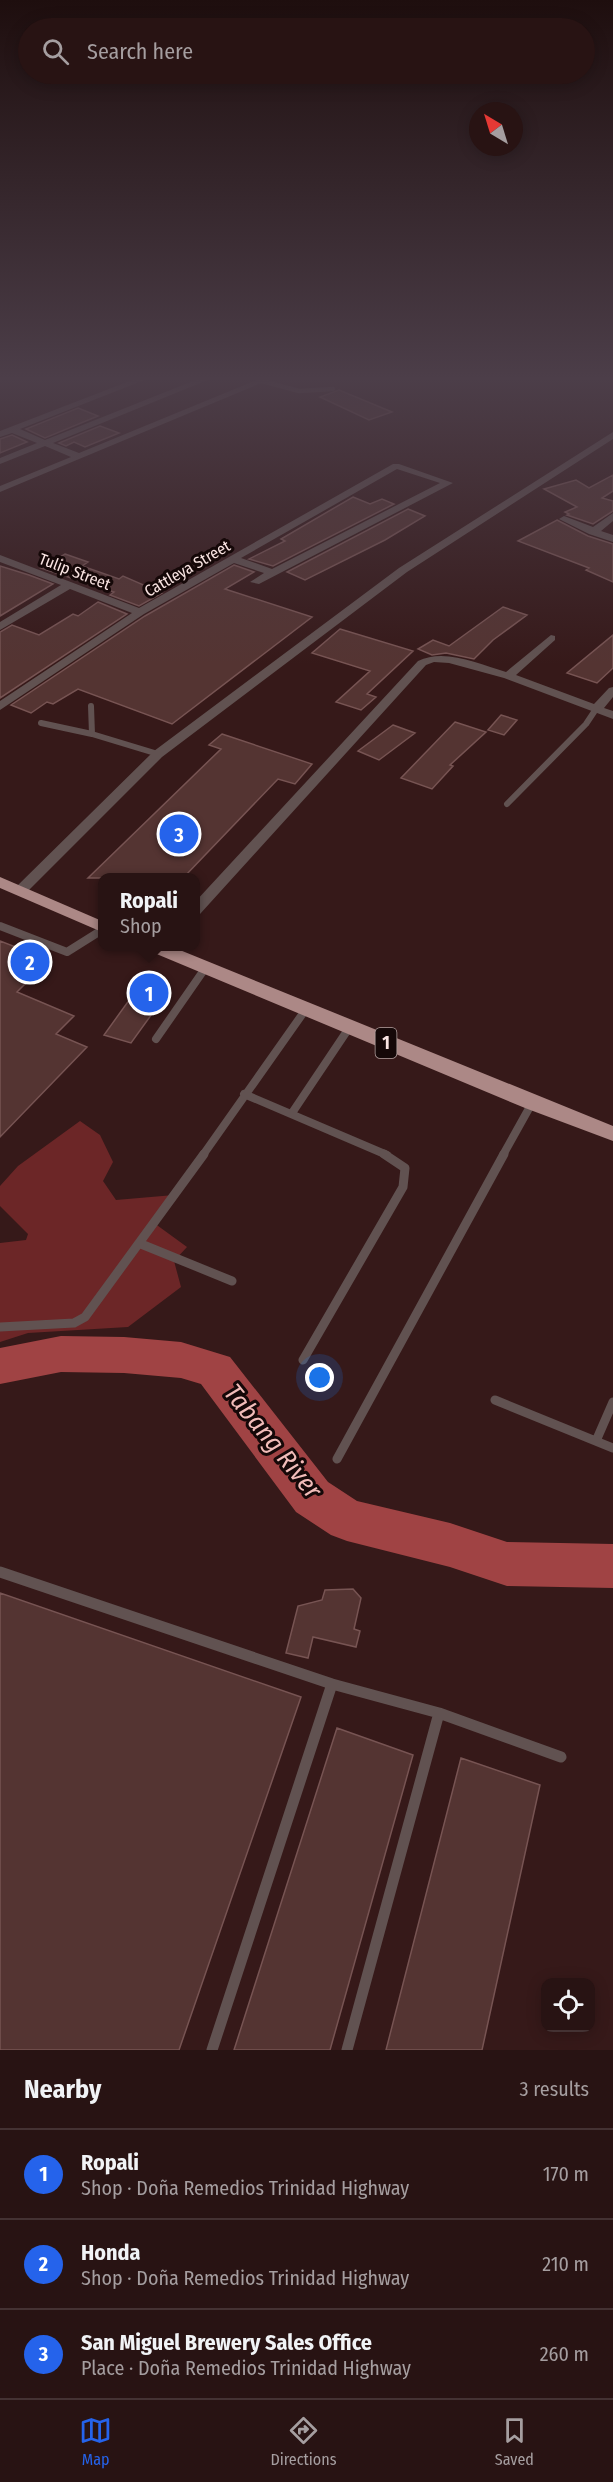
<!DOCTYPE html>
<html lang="en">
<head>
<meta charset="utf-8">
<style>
  :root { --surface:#281313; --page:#342021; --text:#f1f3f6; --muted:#a59ea0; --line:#443233; --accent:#2563eb }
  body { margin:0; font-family:"Fira Sans Condensed",sans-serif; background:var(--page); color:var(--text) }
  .controls { position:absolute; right:18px; bottom:18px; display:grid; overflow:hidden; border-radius:12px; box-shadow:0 3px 15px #0003 }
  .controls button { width:54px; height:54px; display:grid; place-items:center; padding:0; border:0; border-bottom:2px solid var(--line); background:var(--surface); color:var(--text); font:30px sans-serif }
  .compass { position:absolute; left:469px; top:102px; width:54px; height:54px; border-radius:50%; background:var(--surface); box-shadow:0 3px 15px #0003; rotate:322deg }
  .you { position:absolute; left:320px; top:1378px; width:21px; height:21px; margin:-15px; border:4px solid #fff; border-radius:50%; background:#1a73e8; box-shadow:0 0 0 9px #1a73e833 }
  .badge { display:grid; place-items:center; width:39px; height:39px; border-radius:50%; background:var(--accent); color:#fff; font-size:20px; font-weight:700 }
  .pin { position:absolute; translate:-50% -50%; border:3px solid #fff; box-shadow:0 2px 6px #0006 }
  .popup { position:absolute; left:98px; top:873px; width:102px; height:78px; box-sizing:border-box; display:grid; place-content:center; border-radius:12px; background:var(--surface); filter:drop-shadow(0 2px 4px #0005); font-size:20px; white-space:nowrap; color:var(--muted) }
  .popup b { font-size:22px; color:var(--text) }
  .popup::after { content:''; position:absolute; left:50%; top:100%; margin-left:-12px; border:12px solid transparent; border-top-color:var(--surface) }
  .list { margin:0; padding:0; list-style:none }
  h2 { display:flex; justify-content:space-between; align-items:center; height:78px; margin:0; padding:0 24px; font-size:26px }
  h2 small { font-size:20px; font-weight:400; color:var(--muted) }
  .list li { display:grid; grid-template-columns:39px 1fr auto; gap:18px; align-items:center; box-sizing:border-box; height:90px; padding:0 24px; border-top:2px solid var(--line) }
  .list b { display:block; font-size:22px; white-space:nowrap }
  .list p { margin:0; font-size:20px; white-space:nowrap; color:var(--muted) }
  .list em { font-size:20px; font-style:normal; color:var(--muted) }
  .icon { flex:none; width:33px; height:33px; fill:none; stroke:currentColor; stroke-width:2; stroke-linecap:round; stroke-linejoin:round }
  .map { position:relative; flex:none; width:613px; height:2050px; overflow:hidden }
  .search { position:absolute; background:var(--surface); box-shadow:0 3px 15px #0003; left:18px; right:18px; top:18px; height:66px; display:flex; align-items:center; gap:15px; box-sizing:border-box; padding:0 21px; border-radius:33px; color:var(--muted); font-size:22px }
  .sheet { height:348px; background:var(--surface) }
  nav { display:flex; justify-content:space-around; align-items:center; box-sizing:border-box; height:84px; border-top:2px solid var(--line); background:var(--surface); font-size:16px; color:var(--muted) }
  nav a { display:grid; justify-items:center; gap:3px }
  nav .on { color:var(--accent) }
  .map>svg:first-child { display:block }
  .green { fill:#6c2627 }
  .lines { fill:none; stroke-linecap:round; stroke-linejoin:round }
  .river { fill:#a04344; fill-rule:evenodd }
  .building { fill:#543432; stroke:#775453; stroke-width:1.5 }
  .service-far4 { stroke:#615251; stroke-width:4.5 }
  .service-far3 { stroke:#615251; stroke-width:6 }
  .service-far2 { stroke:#615251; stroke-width:8 }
  .service-far1 { stroke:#615251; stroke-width:9 }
  .service { stroke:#615251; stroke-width:11 }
  .minor { fill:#615251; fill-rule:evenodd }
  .trunk { fill:#ac8886; fill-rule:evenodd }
  .labels { text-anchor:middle; stroke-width:6; stroke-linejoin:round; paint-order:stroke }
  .far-street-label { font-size:16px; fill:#f9e4e2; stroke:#150808 }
  .shield { fill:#150808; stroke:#b5a2a1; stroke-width:1.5 }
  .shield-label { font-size:18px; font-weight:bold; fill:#f9e4e2 }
  .near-water-label { font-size:26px; font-style:italic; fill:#f1bcb9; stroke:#150808 }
</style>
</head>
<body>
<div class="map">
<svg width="613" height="2050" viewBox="0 0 613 2050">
  <rect width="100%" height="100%" fill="#361919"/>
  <!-- green -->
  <path class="green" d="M80 1121 100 1135 113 1162 103 1181 116 1200 174 1195 154 1223 187 1247 174 1261 181 1287 128 1327 28 1333 0 1342V1243L26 1240 28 1234 0 1206V1186L18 1166Z"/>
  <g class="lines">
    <!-- river -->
    <path class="river" d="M61 1336 124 1337 181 1342 230 1357 328 1482 357 1501 450 1523 507 1542 613 1544V1588L507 1586 450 1567 347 1541 331 1535 296 1512 201 1384 181 1378 124 1373 61 1372 0 1384V1348Z"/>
  </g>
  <!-- building -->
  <path class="building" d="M339 390 392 412 369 420 320 397Z
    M78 408 98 416 45 438 26 429Z
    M100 426 119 433 85 447 74 442 66 446 59 443Z
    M12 435 27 442 0 453V439Z
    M613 475V491L602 498 613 501V511L593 524 567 515 569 514 565 512 577 507 544 489 576 480 589 488Z
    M353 497 370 504 382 499 394 504 273 566 249 559 285 541 281 539Z
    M408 509 425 516 385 540 305 580 287 572Z
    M557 520 588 536 613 544V582L586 570 589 568 518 541Z
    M65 554 88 562 82 566 119 579 123 576 162 593 139 606 110 595 114 592 41 568Z
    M234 565 254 572 225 589 312 617 172 724 78 689 53 704 47 702 31 713 11 705 145 616Z
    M0 566 29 575 53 584 0 616Z
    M98 602 127 614 0 698V632L12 625 39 635 73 614 78 616Z
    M503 607 527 615 493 640 474 659 446 653 432 655 418 649 433 640 449 646Z
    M340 629 413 651 367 694 376 697 361 710 336 702 370 671 312 653Z
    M613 635V668L597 683 567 673Z
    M501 715 517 720 504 735 488 730Z
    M455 722 486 732 450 765 453 766 432 789 401 778Z
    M393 725 415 733 379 760 358 751Z
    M222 734 312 764 295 784 278 779 183 878H88L221 749 209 745Z
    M0 941 49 960 17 992 74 1016 56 1034 87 1047 0 1137Z
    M140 985 167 993 131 1043 104 1035Z
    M353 1589 361 1598 354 1629 360 1631 356 1647 313 1637 308 1658 286 1653 298 1606 322 1600 325 1590Z
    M0 1593 301 1697 179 2050H0Z
    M337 1728 413 1755 330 2050H234Z
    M461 1758 540 1785 482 2050H386Z"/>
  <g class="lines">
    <!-- service-far4 -->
    <path class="service-far4" d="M262 381 299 391 333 389"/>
    <!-- service-far3 -->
    <path class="service-far3" d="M91 706 92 734
      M41 723 92 734 158 754
      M507 804 586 724 596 709"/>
    <!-- service-far2 -->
    <path class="service-far2" d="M0 926 67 952 102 930
      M156 1039 206 967
      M244 1094 387 1155
      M292 1113 349 1028
      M203 1155 306 1009
      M503 1155 532 1103"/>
    <!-- service-far1 -->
    <path class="service-far1" d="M141 1244 232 1281
      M0 1327 74 1323 85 1317 204 1154
      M303 1360 403 1187 405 1168 384 1154
      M495 1400 613 1448
      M596 1441 613 1402
      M337 1459 504 1154"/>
    <!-- service -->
    <path class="service" d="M0 1572 332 1684 439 1713 561 1757
      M212 2050 332 1684
      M347 2050 439 1713"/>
    <!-- minor -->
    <path class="minor" d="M140 377H152L20 429 45 440 203 377H215L53 443 79 453 259 379 266 381 0 492V486L71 457 45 446 0 464V458L37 443 12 433 0 437V431Z
      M613 432V439L407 572 162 757 25 894H15L13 891 15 888 154 751 399 568Z
      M393 464H399L453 483 259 584 250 582 264 573 234 563 144 614 0 710V701L132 613 70 589 0 630V622L61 585 0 562V555L139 608ZM397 469 440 483 272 569 241 558Z
      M613 513V521L601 531 613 535V542L589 534 559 519 564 516 593 527Z
      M551 635 555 636V640L516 675 594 704 609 688 613 687V697L604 708 613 711V719L504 678 449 663 434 662 426 665 200 914 195 915V902L418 661C445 648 478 664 506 672Z"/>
    <!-- trunk -->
    <path class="trunk" d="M0 877 102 921V932L0 888Z
      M145 946H170L613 1126V1141L525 1108 147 950Z"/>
  </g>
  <!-- sky -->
  <linearGradient id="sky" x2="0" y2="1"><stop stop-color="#1e0e0e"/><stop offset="0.57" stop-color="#4c3e49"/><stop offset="1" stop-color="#4c3e49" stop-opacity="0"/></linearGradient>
  <rect width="613" height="664" fill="url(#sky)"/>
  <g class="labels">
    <!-- far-street labels -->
    <g class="far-street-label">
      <text transform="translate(187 568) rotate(-30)" y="6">Cattleya Street</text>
      <text transform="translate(75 571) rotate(21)" y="6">Tulip Street</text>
    </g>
    <!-- shield labels -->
    <rect class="shield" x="375.5" y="1028" width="21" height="30" rx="4.5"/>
    <g class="shield-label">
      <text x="386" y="1049">1</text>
    </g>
    <!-- near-water labels -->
    <g class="near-water-label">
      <text transform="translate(273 1441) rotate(51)" y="9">Tabang River</text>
    </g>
  </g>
</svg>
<div class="controls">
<button><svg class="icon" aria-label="locate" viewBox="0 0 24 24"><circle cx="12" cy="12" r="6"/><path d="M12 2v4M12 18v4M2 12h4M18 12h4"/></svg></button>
</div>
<svg class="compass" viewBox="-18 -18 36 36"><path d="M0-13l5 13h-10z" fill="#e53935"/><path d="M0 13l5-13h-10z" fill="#a59ea0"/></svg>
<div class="you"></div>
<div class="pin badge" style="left:149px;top:993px">1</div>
<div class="popup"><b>Ropali</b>Shop</div>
<div class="pin badge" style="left:30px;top:962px">2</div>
<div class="pin badge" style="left:179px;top:834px">3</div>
<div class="search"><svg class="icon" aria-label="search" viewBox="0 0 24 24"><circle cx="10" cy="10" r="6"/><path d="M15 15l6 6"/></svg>Search here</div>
</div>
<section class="sheet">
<h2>Nearby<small>3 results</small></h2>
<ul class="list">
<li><span class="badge">1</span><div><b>Ropali</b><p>Shop · Doña Remedios Trinidad Highway</p></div><em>170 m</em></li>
<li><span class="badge">2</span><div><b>Honda</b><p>Shop · Doña Remedios Trinidad Highway</p></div><em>210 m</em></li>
<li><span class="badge">3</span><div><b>San Miguel Brewery Sales Office</b><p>Place · Doña Remedios Trinidad Highway</p></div><em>260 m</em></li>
</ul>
</section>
<nav>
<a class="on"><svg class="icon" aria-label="map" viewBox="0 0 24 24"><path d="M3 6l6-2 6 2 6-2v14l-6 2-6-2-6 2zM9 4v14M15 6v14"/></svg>Map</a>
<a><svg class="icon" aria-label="directions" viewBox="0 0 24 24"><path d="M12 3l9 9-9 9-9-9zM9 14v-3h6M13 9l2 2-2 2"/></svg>Directions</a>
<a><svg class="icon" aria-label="saved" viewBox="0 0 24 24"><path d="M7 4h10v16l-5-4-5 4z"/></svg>Saved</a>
</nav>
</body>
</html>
